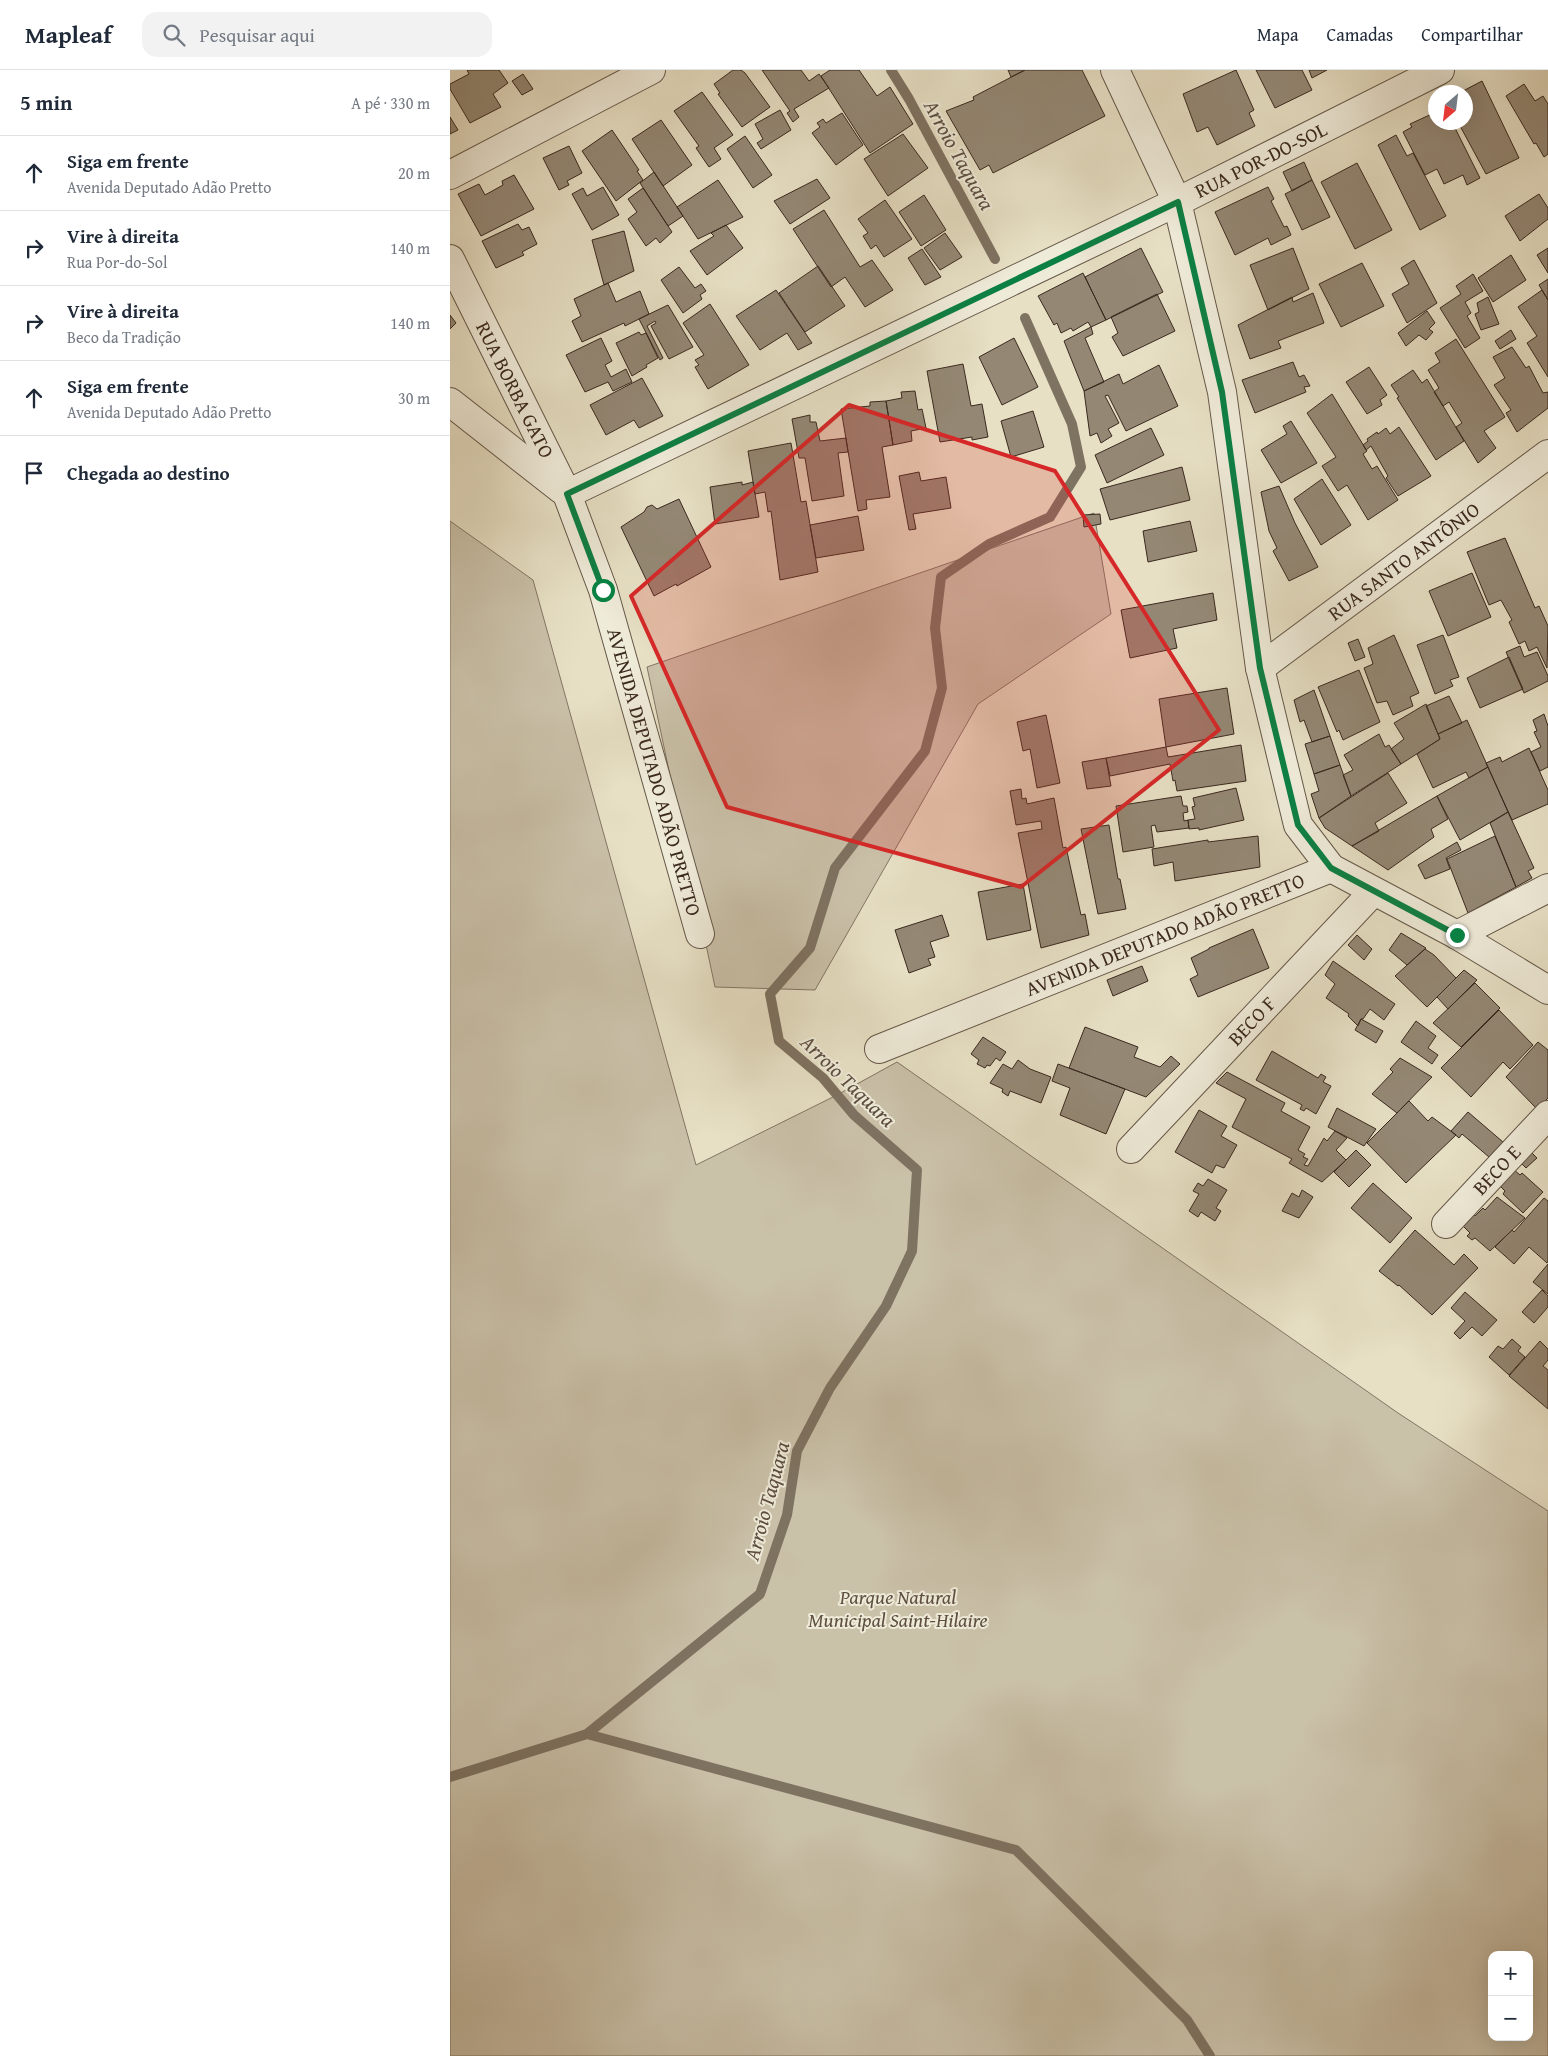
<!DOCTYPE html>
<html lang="pt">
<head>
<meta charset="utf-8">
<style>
  :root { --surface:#fff; --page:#f2f2f3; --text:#1f2937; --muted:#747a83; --line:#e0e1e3 }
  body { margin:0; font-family:"Gentium Book Plus",serif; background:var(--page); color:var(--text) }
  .controls { position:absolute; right:15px; bottom:15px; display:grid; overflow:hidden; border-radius:10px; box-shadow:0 5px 20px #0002 }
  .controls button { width:45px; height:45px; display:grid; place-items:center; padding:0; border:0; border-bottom:1px solid var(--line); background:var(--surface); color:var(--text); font:25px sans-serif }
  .compass { position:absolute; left:978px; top:15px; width:45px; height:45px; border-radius:50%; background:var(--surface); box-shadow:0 5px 20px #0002; rotate:208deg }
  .stop { position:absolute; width:15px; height:15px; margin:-11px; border:4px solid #0b8043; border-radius:50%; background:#fff }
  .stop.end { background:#0b8043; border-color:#fff; box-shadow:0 1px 5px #0008 }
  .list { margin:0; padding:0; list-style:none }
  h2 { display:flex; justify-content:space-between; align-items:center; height:65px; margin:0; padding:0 20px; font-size:21px }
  h2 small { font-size:16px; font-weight:400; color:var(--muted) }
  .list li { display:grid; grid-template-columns:32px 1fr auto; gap:15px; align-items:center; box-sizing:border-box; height:75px; padding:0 20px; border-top:1px solid var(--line) }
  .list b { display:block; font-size:19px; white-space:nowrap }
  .list p { margin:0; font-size:16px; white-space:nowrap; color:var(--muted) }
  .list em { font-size:16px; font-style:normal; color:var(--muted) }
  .icon { flex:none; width:28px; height:28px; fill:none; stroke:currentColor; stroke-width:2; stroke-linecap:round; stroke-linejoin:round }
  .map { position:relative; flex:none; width:1098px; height:1986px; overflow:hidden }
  header { display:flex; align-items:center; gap:30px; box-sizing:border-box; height:70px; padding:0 25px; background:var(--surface); border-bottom:1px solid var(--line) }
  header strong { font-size:24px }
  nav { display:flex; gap:28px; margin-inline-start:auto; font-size:18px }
  .search { width:350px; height:45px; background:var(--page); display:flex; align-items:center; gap:12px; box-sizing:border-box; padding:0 18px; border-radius:15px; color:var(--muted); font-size:19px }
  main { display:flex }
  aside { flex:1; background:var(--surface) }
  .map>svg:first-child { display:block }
  .green { fill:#cac1a9; stroke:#827564; fill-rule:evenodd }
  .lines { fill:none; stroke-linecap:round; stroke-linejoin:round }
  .stream { stroke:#7e7261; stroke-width:10 }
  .building { fill:#948875; stroke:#3a291f }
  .minor-casing { stroke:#655748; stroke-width:30 }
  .minor { stroke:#efebd9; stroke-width:28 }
  .route { stroke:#0b8043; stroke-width:6 }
  .marked { fill:#d62828; fill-opacity:0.2; stroke:#d62828; stroke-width:4; stroke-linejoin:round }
  .labels { text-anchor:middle; stroke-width:4; stroke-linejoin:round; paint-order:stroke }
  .street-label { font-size:20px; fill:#3a291f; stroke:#efebd9 }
  .park-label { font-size:20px; font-style:italic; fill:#5e4f42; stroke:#efebd9 }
  .water-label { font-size:21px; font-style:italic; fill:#5c4d40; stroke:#efebd9 }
</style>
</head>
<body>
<header>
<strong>Mapleaf</strong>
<div class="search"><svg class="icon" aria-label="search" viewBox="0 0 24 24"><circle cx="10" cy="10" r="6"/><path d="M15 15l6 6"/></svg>Pesquisar aqui</div>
<nav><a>Mapa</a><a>Camadas</a><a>Compartilhar</a></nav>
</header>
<main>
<aside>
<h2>5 min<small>A pé · 330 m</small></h2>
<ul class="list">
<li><svg class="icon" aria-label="ahead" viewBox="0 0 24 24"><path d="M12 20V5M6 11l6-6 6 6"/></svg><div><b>Siga em frente</b><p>Avenida Deputado Adão Pretto</p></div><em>20 m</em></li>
<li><svg class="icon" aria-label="right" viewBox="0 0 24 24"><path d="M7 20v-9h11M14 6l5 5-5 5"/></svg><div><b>Vire à direita</b><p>Rua Por-do-Sol</p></div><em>140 m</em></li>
<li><svg class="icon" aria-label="right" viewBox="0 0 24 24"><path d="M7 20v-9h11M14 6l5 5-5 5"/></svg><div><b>Vire à direita</b><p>Beco da Tradição</p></div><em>140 m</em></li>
<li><svg class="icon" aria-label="ahead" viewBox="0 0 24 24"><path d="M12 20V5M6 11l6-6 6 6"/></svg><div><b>Siga em frente</b><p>Avenida Deputado Adão Pretto</p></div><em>30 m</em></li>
<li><svg class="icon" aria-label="arrive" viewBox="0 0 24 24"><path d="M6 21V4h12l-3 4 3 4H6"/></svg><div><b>Chegada ao destino</b></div></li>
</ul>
</aside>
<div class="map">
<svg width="1098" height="1986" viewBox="0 0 1098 1986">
  <rect width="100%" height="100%" fill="#e7e0c5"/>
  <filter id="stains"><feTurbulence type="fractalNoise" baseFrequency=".004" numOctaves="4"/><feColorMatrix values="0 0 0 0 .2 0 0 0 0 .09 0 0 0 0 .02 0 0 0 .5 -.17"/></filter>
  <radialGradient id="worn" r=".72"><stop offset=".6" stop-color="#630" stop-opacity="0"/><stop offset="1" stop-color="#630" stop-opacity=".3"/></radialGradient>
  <!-- green -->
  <path class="green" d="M644 443 661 544 528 634 365 920 265 917 197 597Z
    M0 451 83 510 246 1095 387 1025 447 992 948 1343 1098 1441V1986H0ZM1042 1885H1079V1967H1042Z"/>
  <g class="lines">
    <!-- stream -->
    <path class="stream" d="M441 0 459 29 545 189
      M137 1664 566 1780 737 1950 760 1986
      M0 1707 137 1664 310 1524 337 1445 347 1381 380 1318 436 1236 462 1181 467 1100 404 1045 373 1008 329 971 320 924 360 878 385 798 475 681 492 618 485 558 491 507 539 474 600 447 631 397 622 354 575 248"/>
  </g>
  <!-- building -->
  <path class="building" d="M17 0H49L58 13 43 24 51 37 20 53 0 19V14L19 4Z
    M283 0H291L295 3 320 37 292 57 268 24 270 23 264 14Z
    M312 0H351L359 11 369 4 379 18 344 39 349 47 343 52 337 43 340 41Z
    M380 0H409L427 26 440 17 463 54 420 83 371 6Z
    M558 0H575L561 7Z
    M575 0H632L655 46 543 103 539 95 530 100 496 41 524 30 523 27Z
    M786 0 804 40 799 43 805 56 767 75 758 57 747 62 733 24Z
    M806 0H852L862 20 825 38Z
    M859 0H877L862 8Z
    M73 4 83 19 72 25 62 11Z
    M1032 11 1069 88 1036 104 1009 54 1016 52 1017 50 1016 42 1021 39 1016 22 1013 21Z
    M1074 14 1085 31 1093 26 1098 34V84L1094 87 1086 73 1084 74 1056 26Z
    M252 22 283 65 264 78 271 89 259 97 246 78 249 76 224 41Z
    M330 40 341 60 311 79 307 73 313 69 305 54Z
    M986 42V52H1002L1030 108 1017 115 1013 105 994 114 987 99 975 105 953 62 962 57 960 54Z
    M392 43 413 75 386 95 362 63 370 57 367 53 373 49 376 53Z
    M0 47 8 60 0 64Z
    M211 50 242 95 213 116 182 69Z
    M162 60 189 100 187 101 193 110 166 131 132 81Z
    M453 64 478 98 438 126 414 89Z
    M946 65 957 86 963 83 996 146 970 160 928 75Z
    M295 66 322 105 303 118 277 79Z
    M119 76 132 103 117 111 119 115 109 120 93 88Z
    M854 92 862 110 842 121 833 102Z
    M907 93 942 160 905 179 871 112Z
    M204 102 233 146 218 156 190 113Z
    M64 105 84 139 31 166 8 124 29 114 35 125 53 115 52 111Z
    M367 109 380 128 340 154 324 131Z
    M268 110 293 147 248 169 227 137Z
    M862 110 880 147 852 160 835 124Z
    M153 117 169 145 142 160 122 124 133 118 137 126Z
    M818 117 824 129 821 131 834 157 837 156 841 165 821 175 818 168 785 185 765 142Z
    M193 118 222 162 210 173 206 168 196 176 178 149 187 142 178 129Z
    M1089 124 1098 138V149L1070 171 1055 146Z
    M474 125 496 160 471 176 449 142Z
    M435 130 462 169 434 187 426 175 421 179 413 166 418 163 408 149Z
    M374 140 410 197 422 190 443 220 415 237 395 207 381 217 343 159Z
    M68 154 72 160 79 157 87 174 72 182 74 185 46 198 32 171Z
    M276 155 293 178 257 205 240 181 264 166 261 163Z
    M174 161 184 201 154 215 142 170Z
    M495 163 512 187 490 200 474 178Z
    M691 178 713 222 656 250 635 207Z
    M843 178 859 219 818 240 800 195Z
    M1098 178V203L1087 185Z
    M472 179 491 207 475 215 458 188Z
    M1061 185 1076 210 1043 232 1028 208Z
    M964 190 987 233 957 253 942 224 959 214 951 198Z
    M912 193 934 236 891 257 869 214Z
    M368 196 395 236 355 262 329 223Z
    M229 197 245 218 251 214 256 221 250 225 252 229 233 243 211 210Z
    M633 203 656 250 641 257 638 252 623 261 621 258 611 263 607 253 604 255 588 226Z
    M1023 204 1033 221 1015 232 1021 243 1017 246 1030 268 1015 278 990 238 1011 224 1006 216Z
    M1098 209V230L1089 215Z
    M158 213 166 232 190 221 199 244 175 256 174 253 132 272 122 251 131 246 124 229Z
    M326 220 362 273 348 280 337 263 310 280 286 246Z
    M1092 220 1098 230V307L1077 273 1087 266 1068 237Z
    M863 223 874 253 828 271 831 278 800 289 788 255 842 227 843 232Z
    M707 224 725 261 673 286 662 267 668 263 661 247Z
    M1038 227 1049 254 1031 260 1025 244 1029 242 1027 233Z
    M260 234 299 295 258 319 245 297 249 295 245 290 254 285 233 253Z
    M218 235 243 277 219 289 201 256 206 253 205 251 197 256 213 288 210 290 189 249Z
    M977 241 985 253 979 259 983 262 976 270 969 265 956 276 948 263Z
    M0 245 6 253 0 259Z
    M641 257 643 264 635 268 654 312 634 321 614 271Z
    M1061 260 1066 269 1050 279 1045 271Z
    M189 262 191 265 196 263 208 288 196 295 197 297 182 306 166 273Z
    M151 268 162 291 155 295 161 307 176 299 182 312 163 321 158 312 135 322 116 285Z
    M564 268 588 317 552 335 529 287Z
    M1006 269 1055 347 1034 361 1046 378 1028 393 1006 357 1012 353 999 332 993 336 984 322 989 318 978 300 990 292 985 283Z
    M1062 277 1076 298 1079 296 1093 323 1098 322V338L1067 362 1056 343 1061 340 1044 315 1055 308 1043 287Z
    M843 292 849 307 854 305 860 316 854 317 856 322 805 343 792 310Z
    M513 294 521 336 532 334 538 367 522 370V367L490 372 477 301Z
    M709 295 728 336 676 361 658 325 655 326 669 353 658 359 662 366 651 373 647 363 640 366 634 321 669 304 673 314Z
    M919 297 937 325 930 330 932 335 917 344 896 312Z
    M963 300 972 313 977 309 1014 371 986 390 947 328 949 327 941 315Z
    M192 308 213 346 189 358 184 350 156 365 140 335Z
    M465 321 468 340 472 339 476 358 461 361 462 371 443 375 436 331 452 328 451 322Z
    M882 324 917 381 913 384 922 399 927 396 948 430 918 450 897 415 888 421 872 396 886 387 857 343Z
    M436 331 443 375 432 377 440 427 416 430 417 439 408 441 391 339 420 336V332Z
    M583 341 594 377 561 387 551 351Z
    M360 345V352H366L370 371 396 368 398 382 388 383 394 426 362 431 355 388H349L342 349Z
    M841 351 867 393 831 413 811 380 837 364 833 356Z
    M949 357 981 406 948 426 936 408 938 406 921 376 916 380 913 375 918 371 917 369 927 362 928 364 936 358 940 364Z
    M701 358 714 385 657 413 645 385Z
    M341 373 351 432 356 431 368 502 330 510 321 441 318 442 315 422 305 424 298 381Z
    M732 397 740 430 660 450 650 419Z
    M469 402 471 411 496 407 501 438 463 444 466 459 459 460 449 406Z
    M872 409 901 455 871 475 844 429Z
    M292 412V415L303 412 309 447 265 454 260 417Z
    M829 416 845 453 868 497 839 511 823 481 827 478 819 461 811 422Z
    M229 429 261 497 227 516 226 514 204 526 171 457 194 442 197 437 202 435 207 439Z
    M650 444 651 454 634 457 633 445Z
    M408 446 414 480 366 488 360 455Z
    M740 451 747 481 698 492 693 461Z
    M1055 468 1085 538 1089 536 1098 556 1097 598 1087 577 1079 581 1075 571 1069 574 1059 552 1062 550 1051 530 1039 535 1017 482Z
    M1022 503 1041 547 998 566 979 521Z
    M763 523 767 550 723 559 727 578 680 588 671 540Z
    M944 565 969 623 960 627 963 636 943 645 937 631 927 633 914 598 923 594 918 578Z
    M993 565 1009 607 1000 610 1003 616 985 624 967 575Z
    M908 569 915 587 905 591 898 573Z
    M1070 576 1074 587 1087 582 1098 606V611L1074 623 1056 582Z
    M1059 587 1073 619 1030 638 1017 608Z
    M909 600 930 652 893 670 889 660 887 662 868 617Z
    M777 618 784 664 716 677 709 629Z
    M864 620 880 666 862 672 854 650 850 652 844 630Z
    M999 626 1012 653 988 664 976 636Z
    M976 634 990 669 951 694 941 679 954 669 944 653Z
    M1094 644 1098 656V697L1090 701 1081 682 1091 677 1084 662 1087 661 1083 650Z
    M596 645 610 713 587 718 580 679 573 681 567 652Z
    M1017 650 1038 697 1019 708 1016 702 983 718 967 684 990 669 988 664Z
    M929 664 935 677 939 675 951 694 901 726 893 705 903 700 894 685Z
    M880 666 890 695 864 704 855 674Z
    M791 675 796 711 727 721 725 710 723 711 720 694 660 706 656 688 716 677 718 687Z
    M1079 678 1098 720V734L1062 750 1036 693 1050 687 1052 692Z
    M656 688 661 716 637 719 632 692Z
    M890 695 901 726 869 748 861 724 869 721 864 704Z
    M1038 697 1058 742 1010 770 987 726Z
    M938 703 957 733 925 753 929 761 902 776 875 758 869 748Z
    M786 718 794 750 749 760V758L739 759 738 750 745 749 742 737 745 736 743 728Z
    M571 719 572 729 576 728 577 734 604 728 613 778 616 777 631 845 635 844 639 865 591 878 568 763 592 759 591 751 566 755 560 721Z
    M731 726 733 736H737L738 742 733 743 734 751 738 750 739 758 707 762 705 755 701 756 704 777 673 782 666 736Z
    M987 726 998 749 981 759 984 767 938 800 902 776Z
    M1058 742 1084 798 1078 801 1082 808 1066 817 1040 753Z
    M659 755 668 809H670L676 839 648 844 631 759Z
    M808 766 810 797 725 811 723 792 704 796 702 779 758 770V772Z
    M1045 766 1066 817 1018 843 997 789Z
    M1007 772 1011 780 996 788 1000 799 975 809 968 795Z
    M573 814 581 860 537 870 528 822Z
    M492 845 499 866 480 872 485 887 478 889 481 895 459 903 445 860Z
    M803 859 819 898 748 927 740 909 748 905 741 888 759 879V878Z
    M951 863 976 878 957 895 939 880Z
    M907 865 922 879 914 890 898 875Z
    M975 879 984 885 1006 908 977 937 945 906Z
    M883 891 945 934 934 950 920 939 913 949H911L908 956 898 946 899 944 876 928 885 914 875 905Z
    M692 896 698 911 663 926 657 910Z
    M1014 900 1027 910 998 939 987 927Z
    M1025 913 1050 938 1011 977 983 953Z
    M1049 940 1083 975 1060 999 1053 992 1021 1027 991 998Z
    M911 949 933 961 926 973 905 960Z
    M966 951 986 966 978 978 988 985 982 994 951 972Z
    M635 957 688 977 684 987 710 997 721 986 730 994 696 1027 619 998Z
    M533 967 556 982 550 991 546 988 540 996 537 995 535 998 527 994 529 990 521 984Z
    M1088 972 1098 980V1028L1087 1039 1056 1007Z
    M822 981 868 1008 871 1004 876 1007 873 1012 881 1016 866 1044 856 1038 854 1041 850 1039 852 1035 806 1010Z
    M950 988 982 1007 947 1043 922 1024 943 1002 940 999Z
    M568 990 580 999 601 1007 591 1033 560 1021 558 1026 552 1022 553 1019 540 1013 553 994 562 999Z
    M608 994 675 1019 656 1064 610 1045 620 1018 602 1011Z
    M777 1002 835 1033 831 1041 860 1057 848 1080 855 1084 853 1087 858 1089 854 1095 858 1096 874 1068 877 1071 885 1061 897 1068 886 1080 896 1090 872 1112 839 1093 842 1089 782 1057 796 1029 766 1013Z
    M959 1031 978 1051 982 1047 1006 1065 956 1113 917 1073Z
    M887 1038 926 1059 914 1076 878 1057Z
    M749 1040 777 1056 771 1066 787 1075 774 1098 766 1095 762 1103 725 1082Z
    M1018 1042 1053 1072 1039 1087 1012 1064 1009 1068 1001 1061Z
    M1076 1077 1087 1088 1076 1098 1066 1088Z
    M906 1080 921 1095 899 1117 884 1102Z
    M1063 1099 1070 1105 1072 1103 1093 1122 1073 1143 1053 1124 1055 1121 1048 1114Z
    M758 1109 777 1120 766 1138 771 1141 765 1151 751 1142 748 1147 739 1141 749 1124 743 1121 748 1113 753 1116Z
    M923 1113 962 1148 940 1173 901 1138Z
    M852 1120 863 1127 849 1148 832 1141 842 1123 849 1127Z
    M1047 1127 1075 1148 1040 1181 1025 1168 1022 1170 1017 1166 1020 1163 1013 1156 1024 1144 1025 1146 1033 1138 1035 1140Z
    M1094 1128 1098 1131V1191L1097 1193 1079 1177 1064 1194 1045 1177 1062 1160 1064 1162Z
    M965 1160 1004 1195 1014 1184 1028 1198 982 1245 949 1215 948 1216 929 1201Z
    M1098 1194V1224L1083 1212Z
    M1092 1220 1098 1226V1237L1084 1253 1072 1242Z
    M1015 1222 1047 1250 1032 1266 1022 1257 1010 1269 1004 1263 1015 1251 1001 1238Z
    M1062 1269 1071 1277 1068 1281 1075 1287 1059 1305 1039 1287 1048 1276 1053 1279Z
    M1090 1271 1098 1279V1290L1093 1296 1098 1300V1339L1059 1306Z"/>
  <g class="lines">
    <defs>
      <g id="minor">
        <path d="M665 0 727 132 772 322 810 598 848 755 881 798 1007 865 1098 920"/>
        <path d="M0 105 201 0"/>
        <path id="s1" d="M0 189 117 424 153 520 250 864"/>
        <path d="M0 332 112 420"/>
        <path id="s2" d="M117 424 727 132 990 0"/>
        <path id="s3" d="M810 598 1098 384"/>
        <path d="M1007 865 1098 818"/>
        <path id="s4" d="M429 979 881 798"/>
        <path id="s5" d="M681 1079 923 822"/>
        <path id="s6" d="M996 1154 1098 1045"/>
      </g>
    </defs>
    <!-- minor casing -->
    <use href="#minor" class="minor-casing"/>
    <!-- minor -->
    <use href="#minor" class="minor"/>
  </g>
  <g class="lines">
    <!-- route -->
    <path class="route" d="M153 520 117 424 728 132 772 322 810 598 848 755 881 798 1007 865"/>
  </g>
  <!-- marked area -->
  <path class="marked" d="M399 335 605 401 769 660 571 817 277 737 181 526Z"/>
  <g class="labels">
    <!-- street labels -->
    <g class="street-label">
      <text dy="7" stroke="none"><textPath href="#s2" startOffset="770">RUA POR-DO-SOL</textPath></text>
      <text dy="7" stroke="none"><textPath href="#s1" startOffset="146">RUA BORBA GATO</textPath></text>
      <text dy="7" stroke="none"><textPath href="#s3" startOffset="179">RUA SANTO ANTÔNIO</textPath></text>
      <text dy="7" stroke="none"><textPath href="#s1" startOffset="554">AVENIDA DEPUTADO ADÃO PRETTO</textPath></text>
      <text dy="7" stroke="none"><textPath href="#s4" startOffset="308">AVENIDA DEPUTADO ADÃO PRETTO</textPath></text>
      <text dy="7" stroke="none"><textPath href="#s5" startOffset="176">BECO F</textPath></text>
      <text dy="7" stroke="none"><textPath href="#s6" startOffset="74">BECO E</textPath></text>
    </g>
    <!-- park labels -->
    <g class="park-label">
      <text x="448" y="1534">Parque Natural<tspan x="448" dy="23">Municipal Saint-Hilaire</tspan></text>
    </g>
    <!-- water labels -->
    <g class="water-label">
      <text transform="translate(509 85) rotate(61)" y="7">Arroio Taquara</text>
      <text transform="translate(398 1011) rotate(44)" y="7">Arroio Taquara</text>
      <text transform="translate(317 1431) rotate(-75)" y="7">Arroio Taquara</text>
    </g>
  </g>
  <rect width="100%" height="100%" filter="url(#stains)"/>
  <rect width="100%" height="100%" fill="url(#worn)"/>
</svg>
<div class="controls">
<button>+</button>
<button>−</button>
</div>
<svg class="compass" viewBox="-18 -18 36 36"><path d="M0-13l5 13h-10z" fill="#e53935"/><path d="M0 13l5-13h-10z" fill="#747a83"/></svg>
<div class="stop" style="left:153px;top:520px"></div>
<div class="stop end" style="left:1007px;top:865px"></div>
</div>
</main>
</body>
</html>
